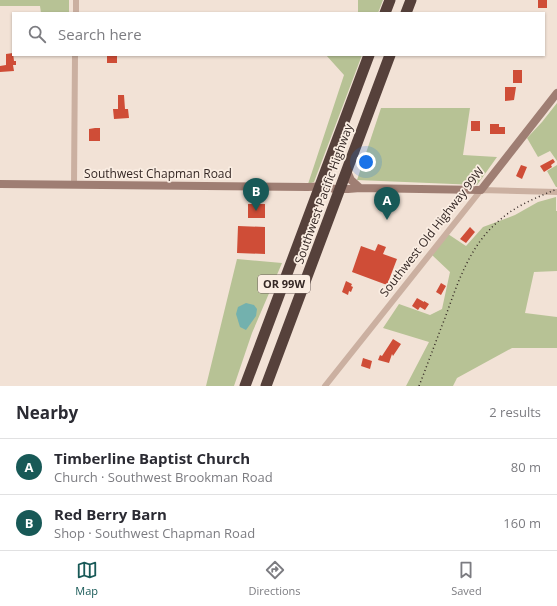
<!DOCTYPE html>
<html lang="en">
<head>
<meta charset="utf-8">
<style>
  :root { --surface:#fff; --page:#f7f7f7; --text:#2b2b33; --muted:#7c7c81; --line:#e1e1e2; --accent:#185957 }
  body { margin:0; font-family:"Open Sans",sans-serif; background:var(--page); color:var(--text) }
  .you { position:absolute; left:366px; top:162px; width:14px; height:14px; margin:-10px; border:3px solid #fff; border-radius:50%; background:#1a73e8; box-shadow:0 0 0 6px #1a73e833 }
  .badge { display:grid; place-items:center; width:26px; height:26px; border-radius:50%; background:var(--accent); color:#fff; font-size:13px; font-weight:700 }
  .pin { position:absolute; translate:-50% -33px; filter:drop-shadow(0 1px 2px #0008) }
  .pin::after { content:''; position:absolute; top:21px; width:14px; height:12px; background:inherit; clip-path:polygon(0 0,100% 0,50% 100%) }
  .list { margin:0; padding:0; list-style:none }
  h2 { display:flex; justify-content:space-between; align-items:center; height:52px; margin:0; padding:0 16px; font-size:17px }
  h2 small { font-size:13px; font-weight:400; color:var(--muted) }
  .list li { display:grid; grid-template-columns:26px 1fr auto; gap:12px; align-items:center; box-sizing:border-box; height:56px; padding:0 16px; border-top:1px solid var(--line) }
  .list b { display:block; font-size:15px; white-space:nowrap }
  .list p { margin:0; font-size:13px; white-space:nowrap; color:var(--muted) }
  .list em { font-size:13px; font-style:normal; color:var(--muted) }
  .icon { flex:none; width:22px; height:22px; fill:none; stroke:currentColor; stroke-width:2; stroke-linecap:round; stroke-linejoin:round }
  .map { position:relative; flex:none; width:557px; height:386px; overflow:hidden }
  .search { position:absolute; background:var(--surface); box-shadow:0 1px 3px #0004; left:12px; right:12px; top:12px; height:44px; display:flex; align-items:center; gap:10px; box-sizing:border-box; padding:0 14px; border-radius:0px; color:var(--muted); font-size:15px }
  .sheet { height:164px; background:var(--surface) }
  nav { display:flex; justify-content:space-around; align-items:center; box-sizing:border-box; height:56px; border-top:1px solid var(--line); background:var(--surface); font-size:11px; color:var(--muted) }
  nav a { display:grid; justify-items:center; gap:2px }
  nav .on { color:var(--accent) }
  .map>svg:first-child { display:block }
  .green { fill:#b7c295 }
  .water { fill:#73b1ae }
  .building { fill:#cf4d37 }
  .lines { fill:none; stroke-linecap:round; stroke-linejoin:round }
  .street { stroke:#cbb0a1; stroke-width:6 }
  .secondary { stroke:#9f7e73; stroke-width:8 }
  .highway { stroke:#56413b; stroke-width:11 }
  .rail { stroke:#352825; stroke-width:1.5; stroke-dasharray:1 3; stroke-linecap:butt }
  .labels { text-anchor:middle; stroke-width:3.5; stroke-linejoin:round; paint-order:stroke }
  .shield { fill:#faede2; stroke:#70635e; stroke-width:1 }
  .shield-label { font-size:11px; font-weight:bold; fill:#352825 }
  .street-label { font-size:12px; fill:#352825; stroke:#faede2 }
</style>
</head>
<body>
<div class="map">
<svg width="557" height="386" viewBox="0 0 557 386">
  <rect width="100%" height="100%" fill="#f2e2d6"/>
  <!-- green -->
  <path class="green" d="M0 0H69V13H41L40 6H0Z
    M358 0H383L378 13H358Z
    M326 55H362L314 182 308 184 344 75Z
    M557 103V161L550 151 538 157 527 138 542 122Z
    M381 108H470L463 155 497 157 477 185 357 180Z
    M557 165V187H556L547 171Z
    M556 197V211H557V271L534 272 525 313 557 317V348H512L457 378 453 386H406L429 342 383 328 399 304 430 315 442 309 450 272 432 255 448 234 466 246 483 227 515 215 538 202Z
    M237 259 282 263 252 333 234 386H206Z"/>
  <!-- water -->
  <path class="water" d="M246 303 254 305 257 309 256 316 246 330 240 327 236 314 238 307Z"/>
  <!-- building -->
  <path class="building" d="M538 0H547V8H538Z
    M13 53 14 61H16V65H13L14 71 0 72V66L6 65V54Z
    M107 55H117V63H107Z
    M513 70H522V83H513Z
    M505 87H516L514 100 505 101Z
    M118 95H124L125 109H128L129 118 114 119 113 109H118Z
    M471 121H480V131H471Z
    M490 124H499V127H505V134H490Z
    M95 128H100V141H89V129Z
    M553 159 555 162 551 165 552 167 544 172 540 166Z
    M521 165 527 167 522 179 516 176Z
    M248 204H265V218H248Z
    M238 226 265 227V254L237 253Z
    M470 227 475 232 466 243 460 239Z
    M378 244 386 247 383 254 397 259 387 285 352 272 361 246 375 251Z
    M346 281 352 284 351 286 353 287 351 292 349 291 348 295 342 292Z
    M441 283 446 286 441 295 436 292Z
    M417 298 424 302V301L429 304 425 310 420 307 418 310 412 306Z
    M393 339 401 344 393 356 392 354 389 363 378 360 380 355 382 356Z
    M363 358 372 361 370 369 361 366Z"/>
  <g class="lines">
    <!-- street -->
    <path class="street" d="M76 13V0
      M74 185 75 55
      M325 386 481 190 557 192"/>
    <!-- secondary -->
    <path class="secondary" d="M347 171 351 180 360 188
      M0 184 308 187 327 186 334 189H348L360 188 481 190 557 93"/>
    <!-- highway -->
    <path class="highway" d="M385 13 390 0
      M406 13 411 0
      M245 386 369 55
      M266 386 390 55"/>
    <!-- rail -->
    <path class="rail" d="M419 386C428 363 436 341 445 318 458 282 470 244 501 219 517 205 538 197 557 189"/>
  </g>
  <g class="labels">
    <!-- shield labels -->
    <rect class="shield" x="258" y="275" width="52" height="18" rx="3"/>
    <g class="shield-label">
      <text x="284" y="288">OR 99W</text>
    </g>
    <!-- street labels -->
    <g class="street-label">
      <text x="158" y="178">Southwest Chapman Road</text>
      <text transform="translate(324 194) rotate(-70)" y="4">Southwest Pacific Highway</text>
      <text transform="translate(432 232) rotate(-52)" y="4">Southwest Old Highway 99W</text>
    </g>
  </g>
</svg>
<div class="you"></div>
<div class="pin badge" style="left:387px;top:220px">A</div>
<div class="pin badge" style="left:256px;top:211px">B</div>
<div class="search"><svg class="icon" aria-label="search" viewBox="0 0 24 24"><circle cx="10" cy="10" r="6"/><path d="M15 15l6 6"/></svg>Search here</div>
</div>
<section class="sheet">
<h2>Nearby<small>2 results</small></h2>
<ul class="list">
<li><span class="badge">A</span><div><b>Timberline Baptist Church</b><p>Church · Southwest Brookman Road</p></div><em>80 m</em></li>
<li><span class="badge">B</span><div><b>Red Berry Barn</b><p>Shop · Southwest Chapman Road</p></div><em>160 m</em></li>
</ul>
</section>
<nav>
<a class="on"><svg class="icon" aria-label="map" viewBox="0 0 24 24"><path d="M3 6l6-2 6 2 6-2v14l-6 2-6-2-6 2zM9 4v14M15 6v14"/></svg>Map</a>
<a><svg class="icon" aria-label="directions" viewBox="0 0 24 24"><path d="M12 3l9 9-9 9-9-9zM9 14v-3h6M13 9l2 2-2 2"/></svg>Directions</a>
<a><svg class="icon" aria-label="saved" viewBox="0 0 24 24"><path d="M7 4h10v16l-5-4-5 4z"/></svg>Saved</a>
</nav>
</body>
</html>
